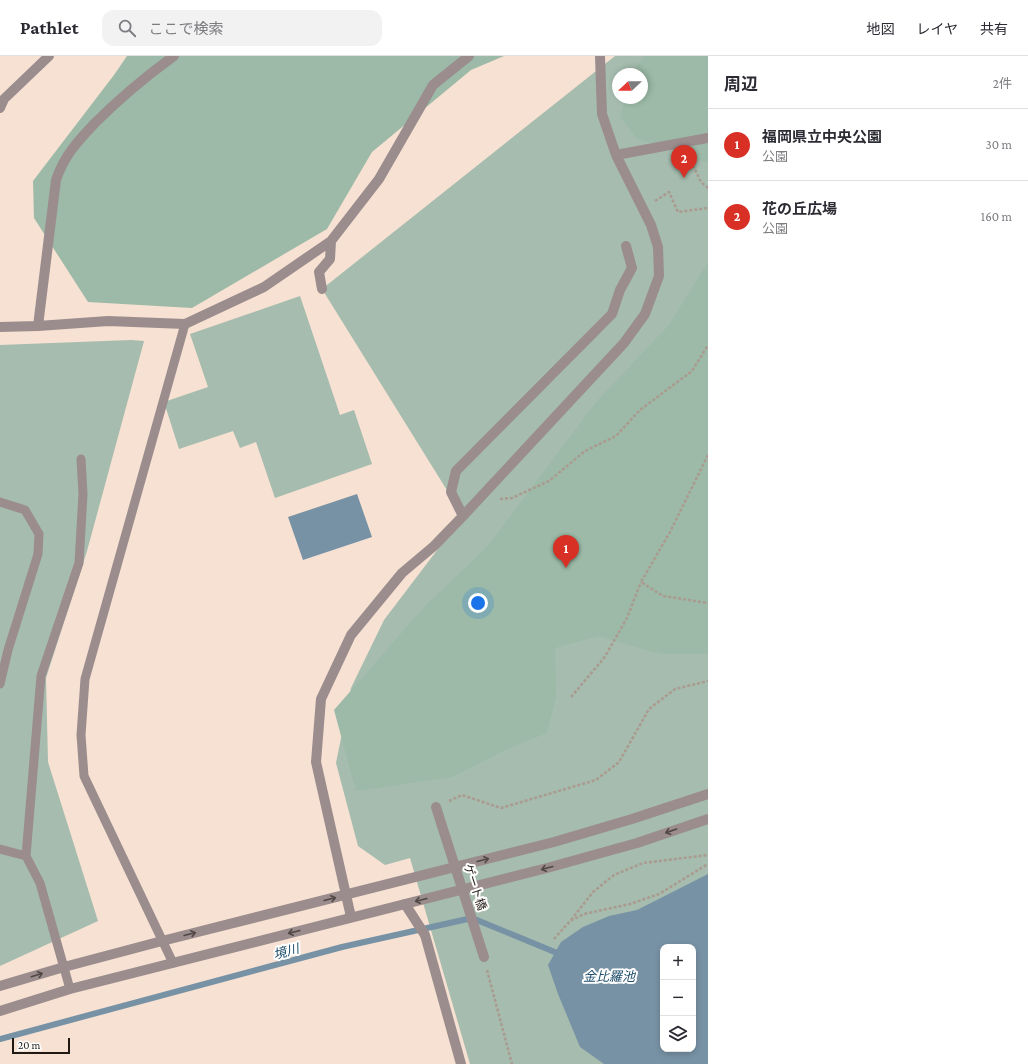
<!DOCTYPE html>
<html lang="ja">
<head>
<meta charset="utf-8">
<style>
  :root { --surface:#fff; --page:#f2f2f3; --text:#2b2b33; --muted:#7c7c81; --line:#e1e1e2; --accent:#d93025 }
  body { margin:0; font-family:"Crimson Pro","Noto Sans JP",serif; background:var(--page); color:var(--text) }
  .controls { position:absolute; right:12px; bottom:12px; display:grid; overflow:hidden; border-radius:8px; box-shadow:0 2px 6px #0003 }
  .controls button { width:36px; height:36px; display:grid; place-items:center; padding:0; border:0; border-bottom:1px solid var(--line); background:var(--surface); color:var(--text); font:20px sans-serif }
  .compass { position:absolute; left:612px; top:12px; width:36px; height:36px; border-radius:50%; background:var(--surface); box-shadow:0 2px 6px #0003; rotate:248deg }
  .scale { position:absolute; left:12px; bottom:10px; width:58px; box-sizing:border-box; padding-left:4px; border:2px solid #201914; border-top:0; font-size:11px; line-height:14px; white-space:nowrap; color:#201914; -webkit-text-stroke:3px #fff; paint-order:stroke }
  .you { position:absolute; left:478px; top:547px; width:14px; height:14px; margin:-10px; border:3px solid #fff; border-radius:50%; background:#1a73e8; box-shadow:0 0 0 6px #1a73e833 }
  .badge { display:grid; place-items:center; width:26px; height:26px; border-radius:50%; background:var(--accent); color:#fff; font-size:13px; font-weight:700 }
  .pin { position:absolute; translate:-50% -33px; filter:drop-shadow(0 1px 2px #0008) }
  .pin::after { content:''; position:absolute; top:21px; width:14px; height:12px; background:inherit; clip-path:polygon(0 0,100% 0,50% 100%) }
  .list { margin:0; padding:0; list-style:none }
  h2 { display:flex; justify-content:space-between; align-items:center; height:52px; margin:0; padding:0 16px; font-size:17px }
  h2 small { font-size:13px; font-weight:400; color:var(--muted) }
  .list li { display:grid; grid-template-columns:26px 1fr auto; gap:12px; align-items:center; box-sizing:border-box; height:72px; padding:0 16px; border-top:1px solid var(--line) }
  .list b { display:block; font-size:15px; white-space:nowrap }
  .list p { margin:0; font-size:13px; white-space:nowrap; color:var(--muted) }
  .list em { font-size:13px; font-style:normal; color:var(--muted) }
  .icon { flex:none; width:22px; height:22px; fill:none; stroke:currentColor; stroke-width:2; stroke-linecap:round; stroke-linejoin:round }
  .map { position:relative; flex:none; width:708px; height:1008px; overflow:hidden }
  header { display:flex; align-items:center; gap:24px; box-sizing:border-box; height:56px; padding:0 20px; background:var(--surface); border-bottom:1px solid var(--line) }
  header strong { font-size:19px }
  nav { display:flex; gap:22px; margin-inline-start:auto; font-size:14px }
  .search { width:280px; height:36px; background:var(--page); display:flex; align-items:center; gap:10px; box-sizing:border-box; padding:0 14px; border-radius:12px; color:var(--muted); font-size:15px }
  main { display:flex }
  aside { flex:1; background:var(--surface) }
  .map>svg:first-child { display:block }
  .green { fill:#a5bcae; fill-rule:evenodd }
  .forest { fill:#9cbaa7 }
  .water { fill:#7892a5; fill-rule:evenodd }
  .lines { fill:none; stroke-linecap:round; stroke-linejoin:round }
  .stream { stroke:#7892a5; stroke-width:6 }
  .path { stroke:#aa9a8f; stroke-width:2.5; stroke-dasharray:3 2; stroke-linecap:butt }
  .service { stroke:#9b8c8d; stroke-width:9 }
  .pedestrian { stroke:#9b8c8d; stroke-width:10 }
  .minor { stroke:#9b8c8d; stroke-width:10 }
  .tertiary { stroke:#9b8c8d; stroke-width:10 }
  .pedestrian-bridge { stroke:#9b8c8d; stroke-width:10 }
  .oneway { stroke:#514744 }
  .labels { text-anchor:middle; stroke-width:4; stroke-linejoin:round; paint-order:stroke }
  .street-label { font-size:12px; fill:#201914; stroke:#fff }
  .water-label { font-size:13px; font-style:italic; fill:#1b4b69; stroke:#fff }
</style>
</head>
<body>
<header>
<strong>Pathlet</strong>
<div class="search"><svg class="icon" aria-label="search" viewBox="0 0 24 24"><circle cx="10" cy="10" r="6"/><path d="M15 15l6 6"/></svg>ここで検索</div>
<nav><a>地図</a><a>レイヤ</a><a>共有</a></nav>
</header>
<main>
<div class="map">
<svg width="708" height="1008" viewBox="0 0 708 1008">
  <rect width="100%" height="100%" fill="#f6e1d2"/>
  <!-- green -->
  <path class="green" d="M615 0H708V1008H470L410 802 385 809 358 790 336 707 351 632 384 564 463 460 322 233ZM618 18H642V42H618ZM663 891H693V993H663Z
    M300 240 340 359 354 354 372 408 275 442 256 386 240 392 233 375 179 393 164 346 208 331 190 278Z
    M131 284 144 285 87 495 46 622 48 706 98 865 0 910V289Z"/>
  <!-- forest -->
  <path class="forest" d="M127 0H504L471 14 372 96 327 173 192 252 88 246 34 162 33 125 114 19Z
    M644 0H708V107L636 82 620 60 626 42H642V18H634L636 11Z
    M708 206V598H661L598 580 555 592 556 641 547 677 507 693 452 721 356 735 334 654 424 551 487 491 597 345 669 269Z"/>
  <!-- water -->
  <path class="water" d="M357 438 372 481 303 504 288 461Z
    M708 818V1008H604L580 991 558 938 548 909 561 886 583 871 609 860 637 854ZM663 891H693V993H663Z"/>
  <g class="lines">
    <!-- stream -->
    <path class="stream" d="M0 983 342 891 472 862 562 899"/>
    <!-- path -->
    <path class="path" d="M687 102 690 103 701 126 708 132
      M655 145 669 136 678 156 708 152
      M708 399 670 476 641 526 663 540 708 547
      M500 443 512 442 549 425 585 395 616 380 640 354 692 315 708 289
      M571 641 604 602 627 562 641 526
      M449 745 462 739 501 752 596 724 619 706 649 653 675 633 708 625
      M571 864 593 836 614 819 643 807 708 799
      M554 883 570 865 584 858 630 848 659 838 708 808
      M487 914 512 1008"/>
    <!-- service -->
    <path class="service" d="M0 446 25 454 39 478 38 498 8 594 0 628
      M0 793 26 800 40 827 70 933
      M26 800 41 620 79 507 83 438 81 403
      M173 907 84 720 81 679 85 623 185 268"/>
    <!-- pedestrian -->
    <path class="pedestrian" d="M436 751 442 770"/>
    <!-- minor -->
    <path class="minor" d="M0 52 4 43 49 0
      M616 99 708 82
      M322 233 319 216 330 203 331 185
      M38 270 56 124C64 100 77 86 95 67 120 42 145 21 174 0
      M0 271 38 270 108 265 185 268 264 231 331 185 379 123 433 29 469 0
      M463 460 451 436 456 415 612 258 620 234 632 212 626 190
      M405 848 425 879 461 1008
      M351 861 316 706 321 643 351 579 402 517 434 490 463 460 624 287 645 258 659 220 658 191 651 169 616 99 602 58 600 0"/>
    <!-- tertiary -->
    <path class="tertiary" d="M0 930 64 911 162 885 554 786 632 763 708 738
      M0 955 70 933 547 812 637 787 708 763"/>
    <!-- pedestrian-bridge -->
    <path class="pedestrian-bridge" d="M442 770 484 901"/>
  </g>
  <!-- one-way arrows -->
  <defs><path id="oneway-shaft" d="M-6 0H5M1.5-3L5.5 0L1.5 3" fill="none" stroke-width="1.6" stroke-linecap="round" stroke-linejoin="round"/></defs>
  <g class="oneway">
    <use href="#oneway-shaft" transform="translate(671 775) rotate(161)"/>
    <use href="#oneway-shaft" transform="translate(483 804) rotate(-14)"/>
    <use href="#oneway-shaft" transform="translate(547 812) rotate(165)"/>
    <use href="#oneway-shaft" transform="translate(330 843) rotate(-14)"/>
    <use href="#oneway-shaft" transform="translate(421 844) rotate(166)"/>
    <use href="#oneway-shaft" transform="translate(294 876) rotate(166)"/>
    <use href="#oneway-shaft" transform="translate(190 878) rotate(-14)"/>
    <use href="#oneway-shaft" transform="translate(37 919) rotate(-17)"/>
  </g>
  <g class="labels">
    <!-- street labels -->
    <g class="street-label">
      <text transform="translate(475 831) rotate(72)" y="4">ゲート橋</text>
    </g>
    <!-- water labels -->
    <g class="water-label">
      <text transform="translate(286 895) rotate(-15)" y="5">境川</text>
      <text x="609" y="925">金比羅池</text>
    </g>
  </g>
</svg>
<div class="controls">
<button>+</button>
<button>−</button>
<button><svg class="icon" aria-label="layers" viewBox="0 0 24 24"><path d="M12 4l9 5-9 5-9-5zM3 14l9 5 9-5"/></svg></button>
</div>
<svg class="compass" viewBox="-18 -18 36 36"><path d="M0-13l5 13h-10z" fill="#e53935"/><path d="M0 13l5-13h-10z" fill="#7c7c81"/></svg>
<div class="scale">20 m</div>
<div class="you"></div>
<div class="pin badge" style="left:566px;top:512px">1</div>
<div class="pin badge" style="left:684px;top:122px">2</div>
</div>
<aside>
<h2>周辺<small>2件</small></h2>
<ul class="list">
<li><span class="badge">1</span><div><b>福岡県立中央公園</b><p>公園</p></div><em>30 m</em></li>
<li><span class="badge">2</span><div><b>花の丘広場</b><p>公園</p></div><em>160 m</em></li>
</ul>
</aside>
</main>
</body>
</html>
